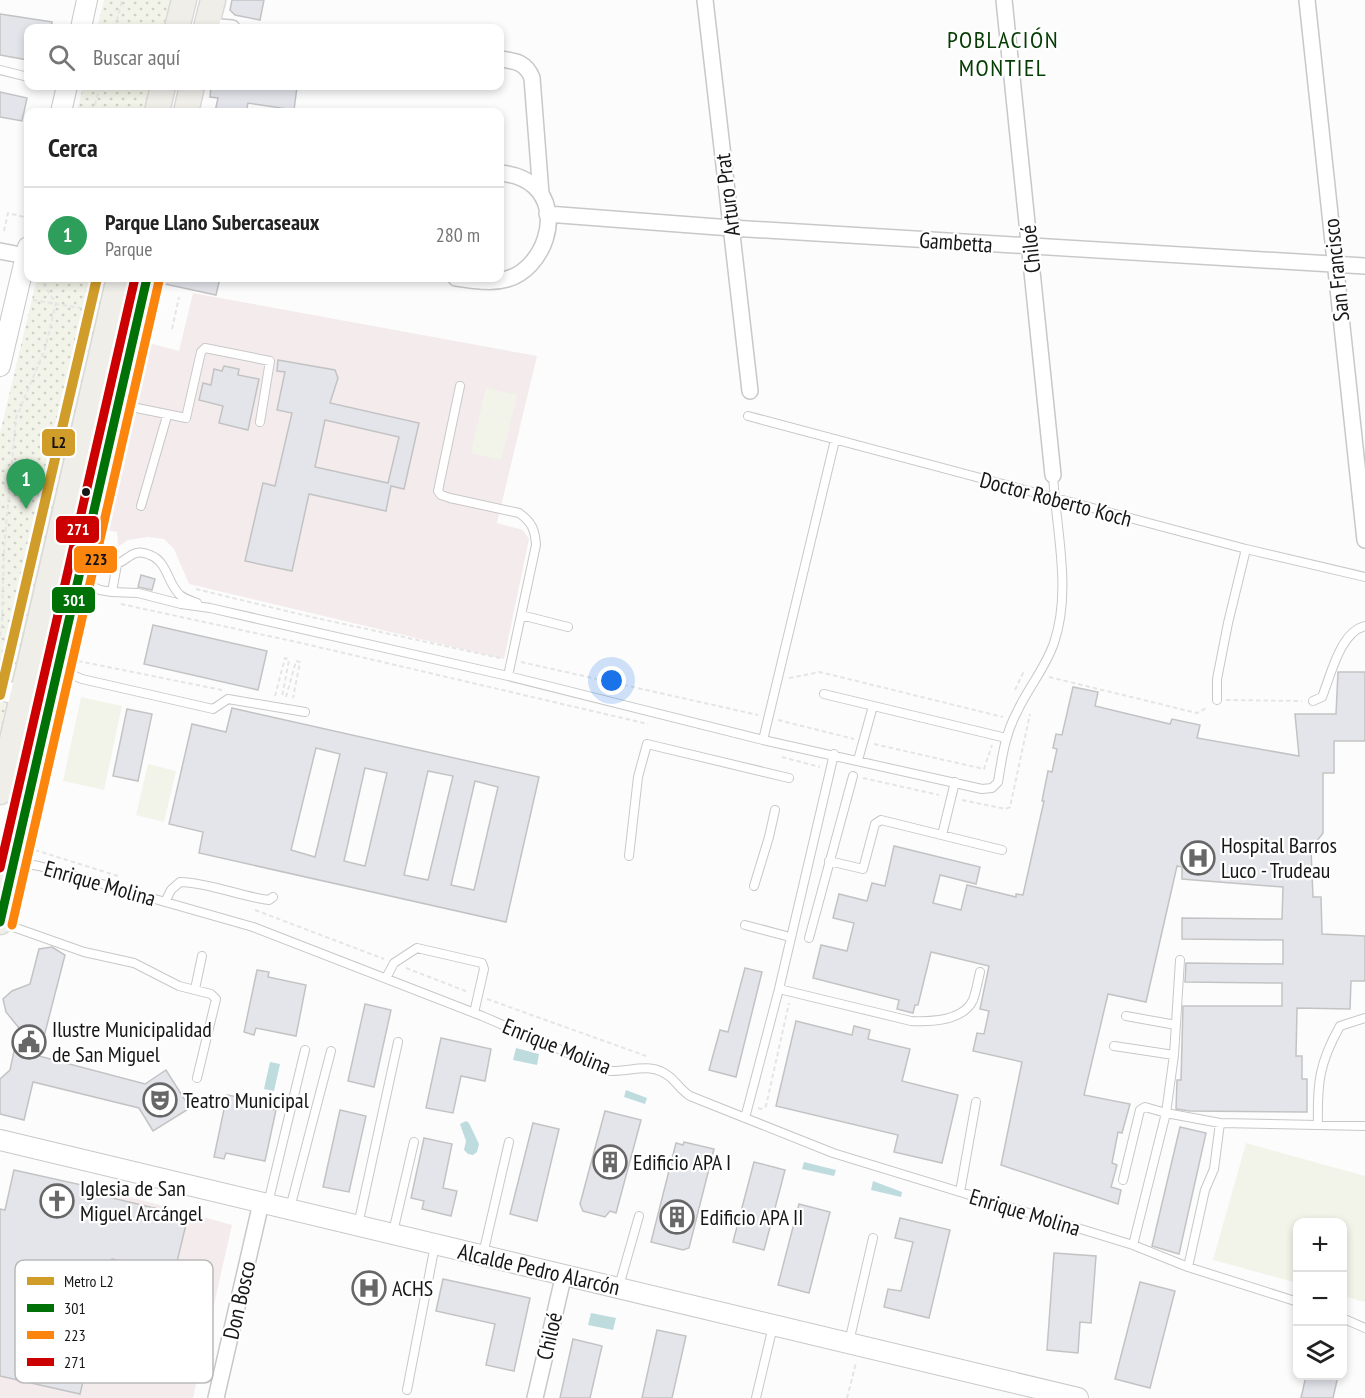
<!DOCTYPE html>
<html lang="es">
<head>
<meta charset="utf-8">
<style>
  :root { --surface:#fff; --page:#f2f2f2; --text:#222; --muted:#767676; --line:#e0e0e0; --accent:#676768 }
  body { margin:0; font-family:"PT Sans Narrow",sans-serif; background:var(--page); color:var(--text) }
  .controls { position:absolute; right:18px; bottom:18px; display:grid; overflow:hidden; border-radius:12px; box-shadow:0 3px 9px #0003 }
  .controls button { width:54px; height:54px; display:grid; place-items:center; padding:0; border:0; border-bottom:2px solid var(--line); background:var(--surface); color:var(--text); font:30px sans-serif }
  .you { position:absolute; left:612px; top:681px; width:21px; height:21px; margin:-15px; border:4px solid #fff; border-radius:50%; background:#1a73e8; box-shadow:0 0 0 9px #1a73e833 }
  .badge { display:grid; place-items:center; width:39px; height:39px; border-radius:50%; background:var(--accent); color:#fff; font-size:20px; font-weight:700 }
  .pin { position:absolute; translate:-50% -50px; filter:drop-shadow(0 2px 3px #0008) }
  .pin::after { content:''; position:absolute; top:32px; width:21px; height:18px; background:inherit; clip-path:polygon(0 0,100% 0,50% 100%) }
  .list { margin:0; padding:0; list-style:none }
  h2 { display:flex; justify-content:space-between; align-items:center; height:78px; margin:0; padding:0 24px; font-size:26px }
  h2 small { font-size:20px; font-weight:400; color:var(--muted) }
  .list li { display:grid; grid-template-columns:39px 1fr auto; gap:18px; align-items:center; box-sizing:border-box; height:96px; padding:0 24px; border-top:2px solid var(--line) }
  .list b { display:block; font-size:22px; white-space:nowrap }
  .list p { margin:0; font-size:20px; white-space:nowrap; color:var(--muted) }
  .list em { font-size:20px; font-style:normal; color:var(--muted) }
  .icon { flex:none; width:33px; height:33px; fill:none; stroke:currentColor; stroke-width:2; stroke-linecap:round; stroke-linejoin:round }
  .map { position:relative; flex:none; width:1365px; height:1398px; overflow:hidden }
  .search { position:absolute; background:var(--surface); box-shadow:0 3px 9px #0003; left:24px; top:24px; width:480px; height:66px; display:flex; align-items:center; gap:15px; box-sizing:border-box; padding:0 21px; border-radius:12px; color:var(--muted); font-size:22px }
  .panel { position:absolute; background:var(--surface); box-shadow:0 3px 9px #0003; left:24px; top:108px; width:480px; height:174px; border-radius:12px }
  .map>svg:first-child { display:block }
  .education { fill:#f4ebec }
  .green { fill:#f2f4e9 }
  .park { fill:url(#park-dots) }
  .water { fill:#bedbde }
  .building { fill:#e4e5eb; stroke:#c3c3c4; stroke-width:1.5; fill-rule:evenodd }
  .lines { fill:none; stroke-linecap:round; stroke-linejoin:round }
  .service-casing { stroke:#c8c8c9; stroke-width:10 }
  .minor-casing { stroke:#c8c8c9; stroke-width:18 }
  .tertiary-casing { stroke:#c8c8c9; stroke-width:22 }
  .primary-casing { stroke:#d9d9d9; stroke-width:27 }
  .path { stroke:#e5e5e6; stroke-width:2; stroke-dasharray:4.5 3; stroke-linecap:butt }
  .service { stroke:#fff; stroke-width:8 }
  .minor { stroke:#fff; stroke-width:15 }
  .tertiary { stroke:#fff; stroke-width:20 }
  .primary { stroke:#f0eee9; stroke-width:24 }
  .bus-1-casing { stroke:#fff; stroke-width:14 }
  .bus-2-casing { stroke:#fff; stroke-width:14 }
  .bus-3-casing { stroke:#fff; stroke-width:14 }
  .bus-1 { stroke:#007106; stroke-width:9 }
  .bus-2 { stroke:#fc850d; stroke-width:9 }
  .bus-3 { stroke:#c00; stroke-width:9 }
  .metro-1-casing { stroke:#fff; stroke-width:15 }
  .metro-1 { stroke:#d19d2a; stroke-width:10 }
  .bus-dot { fill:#171718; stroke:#fff; stroke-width:2 }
  .labels { text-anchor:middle; stroke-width:4.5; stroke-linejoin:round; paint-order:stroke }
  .street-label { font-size:22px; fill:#171718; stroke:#fff }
  .poi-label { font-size:22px; fill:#171718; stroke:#fff; text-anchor:start }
  .neighbourhood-label { font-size:24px; letter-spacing:1.5px; fill:#063d04; stroke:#fff }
  .key { fill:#fff; stroke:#b9b9ba; stroke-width:1.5 }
  .key-label { font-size:16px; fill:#171718 }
  .line-badge { stroke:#fff; stroke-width:2 }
  .badge-label { font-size:16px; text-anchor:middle; font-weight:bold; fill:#fff }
  .pale-badge-label { font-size:16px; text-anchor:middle; font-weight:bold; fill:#111 }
</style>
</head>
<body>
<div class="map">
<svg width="1365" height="1398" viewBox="0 0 1365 1398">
  <defs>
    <pattern id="park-dots" width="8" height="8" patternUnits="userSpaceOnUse" patternTransform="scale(1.5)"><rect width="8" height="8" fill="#f2f4e9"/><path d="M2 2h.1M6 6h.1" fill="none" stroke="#cfd0c7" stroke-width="1.8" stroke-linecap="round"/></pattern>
  </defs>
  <rect width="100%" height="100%" fill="#fcfcfd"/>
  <!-- education -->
  <path class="education" d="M193 293 537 356 497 523 523 530 529 539 504 659 189 584 174 549 164 539 148 537 128 540 118 547 117 532 99 529 145 342 179 351Z
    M109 1191 232 1225 193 1398H0V1376L80 1394 117 1237 100 1233Z"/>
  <!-- green -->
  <path class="green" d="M486 388 517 395 501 460 471 453Z
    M81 697 122 706 104 790 63 781Z
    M148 764 176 771 164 822 136 815Z
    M1246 1143 1365 1176V1302L1343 1296 1342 1222H1298L1297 1283 1213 1260Z"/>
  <!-- park -->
  <path class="park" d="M104 0H175L168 28H97Z
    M83 86H154L148 112H77Z
    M37 278H108L35 584 20 668 0 748V433Z"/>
  <!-- water -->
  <path class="water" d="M516 1048 539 1054 537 1065 513 1060Z
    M270 1062 280 1064 274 1091 264 1089Z
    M626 1090 647 1098 645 1104 624 1097Z
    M466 1121 469 1123 479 1144 477 1152 473 1155 468 1154 464 1150 466 1141 460 1124Z
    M804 1162 836 1170 834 1176 802 1169Z
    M873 1181 902 1192 901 1197 871 1190Z
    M591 1313 616 1318 613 1330 588 1325Z"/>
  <!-- building -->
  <path class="building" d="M232 0H264L260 20 235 15 230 10Z
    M0 14 52 22V28H28V60L0 55Z
    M211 86H290L297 87 294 110 248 103 246 112H215L218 98 210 97Z
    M0 92 27 98 22 121 0 117Z
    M161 278H220L216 295 160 283Z
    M278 360 335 370 338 378 330 403 419 423 404 489 391 486 386 511 309 494 292 571 245 561 263 483 275 486 292 413 277 410 285 372 277 371ZM325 420 399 437 388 483 315 467Z
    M224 366 239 369 238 375 259 379 248 430 219 423 223 406 199 400 203 383 211 385 214 369 222 371Z
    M141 575 155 579 152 590 138 587Z
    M153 625 267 651 258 690 144 664Z
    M1338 672H1365V741H1334V773H1323V833L1311 849 1313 897H1321L1322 934 1365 936V981H1351L1350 1009 1297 1008 1296 1056H1302V1079H1307V1112L1190 1111 1176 1109 1177 1080H1181L1183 1006H1282V983L1185 982 1186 963 1283 964V940L1182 939V918L1282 919 1283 887 1182 879V867L1177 866 1146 1002 1108 994 1084 1095 1130 1104 1122 1133 1118 1132 1112 1163 1117 1165 1111 1187 1121 1190 1118 1204 1001 1165 1022 1062 973 1051 977 1033 984 1034 989 1011 980 1009 989 966 931 952 918 1005H915L913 1013 897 1009 899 1000 813 978 821 945 847 951 854 923 833 918 839 894 867 901 872 883 885 886 894 846 980 867 976 884 940 875 933 903 961 910 967 885 1016 897V894L1023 895 1044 801H1042L1048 771 1052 772 1057 749 1053 748 1056 734 1062 735 1073 687 1098 692 1095 706 1170 724 1172 719 1200 725 1197 738 1299 756 1295 714H1336Z
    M232 708 539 777 506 922 199 853 203 832 169 824 192 724 226 732ZM316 748 340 754 315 857 291 850ZM365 768 387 773 365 866 344 861ZM428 771 453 776 428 880 404 875ZM475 781 498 787 474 890 451 885Z
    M127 709 152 714 138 781 113 776Z
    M52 947 65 955 39 1056 145 1084 166 1070 190 1108 153 1131 139 1108 33 1082 24 1120 0 1114V1079L10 1070 19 1028 6 1012 3 999 12 991 30 984 39 949Z
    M745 968 762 972 736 1077 709 1070 720 1030 728 1032Z
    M257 970 269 972 268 977 306 985 296 1036 256 1028 254 1035 244 1032Z
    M365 1004 391 1010 374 1087 348 1081Z
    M796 1021 852 1035 854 1026 870 1030 868 1039 910 1049 902 1081 958 1095 942 1163 894 1152 898 1135 776 1106Z
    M441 1038 491 1049 485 1081 461 1076 453 1113 426 1108Z
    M227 1095 239 1097 238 1102 276 1110 265 1161 226 1153 224 1159 214 1157Z
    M340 1110 366 1116 349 1192 323 1187Z
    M605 1111 641 1120 616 1213 610 1211 605 1217 583 1211 580 1204Z
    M533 1123 559 1129 537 1221 510 1214Z
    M1180 1127 1206 1133 1179 1254 1152 1246Z
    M424 1138 452 1144 443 1188 457 1191 451 1216 422 1209 424 1201 411 1198Z
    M684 1142 714 1149 689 1248 683 1250 651 1242 676 1143 683 1145Z
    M754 1162 785 1170 764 1250 733 1242Z
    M14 1170 109 1191 108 1197 188 1216 174 1274 112 1259 80 1394 0 1376V1209L5 1210Z
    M799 1204 830 1212 809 1293 778 1285Z
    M900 1218 950 1230 929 1318 884 1307 888 1289 901 1291 913 1242 895 1238Z
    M1054 1253 1096 1256 1091 1323 1080 1322 1078 1353 1047 1350Z
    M443 1279 530 1298 514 1371 486 1365 495 1324 436 1311Z
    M1140 1282 1175 1291 1150 1388 1115 1379Z
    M657 1330 686 1336 672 1398H642Z
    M573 1339 602 1346 590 1398H560Z
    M1306 1376H1338L1333 1398H1301Z"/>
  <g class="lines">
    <defs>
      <path id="service" d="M0 70 28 77
        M460 386 438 491 441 495 450 498 519 513C532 522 535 530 536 545L508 676
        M122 405 186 418 201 352 205 348 270 361 260 422
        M748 416 1246 549 1365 577
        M141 506 167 416
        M56 557C74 562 98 569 116 564 128 561 132 547 150 555 168 562 167 583 180 595 185 599 192 601 197 603
        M55 574 78 580 100 590 112 592 138 593 181 604 210 608 508 676 763 740 982 789 992 788 998 782C1002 758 1005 734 1017 712 1028 688 1045 669 1054 643 1072 590 1056 530 1053 475
        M112 592 117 564
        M521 615 568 627
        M61 670 82 679 213 709 228 699 305 712
        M824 694 1006 738
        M1217 700V679L1228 623 1246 549
        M1313 701 1322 697C1331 675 1340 632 1365 626
        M763 740 835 440
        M858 760 873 706
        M942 835 955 782
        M629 856 638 777 647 744 789 778
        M829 861 863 869 875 824 881 820 1002 850
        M16 862 39 866 253 927 482 1016 610 1071C631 1072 651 1061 670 1077 677 1083 682 1091 690 1096L833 1153 1133 1245 1188 1267 1298 1302
        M754 886 769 837 775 810
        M165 902 171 890 180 882C211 883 238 896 269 900L273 897
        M2 923 84 952 134 963 179 986 211 994 216 999 197 1078
        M745 925 790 937
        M809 938 853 776
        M386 978 394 963 417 948 482 963 484 969 474 1013
        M195 989 202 956
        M779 989 911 1021C931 1022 963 1021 973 1000 976 992 978 981 980 972
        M1126 1016 1176 1025
        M1114 1046 1174 1055
        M745 1118 779 989 834 754
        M1318 1125C1317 1084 1319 1063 1340 1026L1365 1018
        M1123 1180 1140 1110 1145 1107 1166 1113 1174 1055 1180 960
        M960 1192 976 1102
        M268 1203 305 1050
        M290 1208 331 1051
        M358 1225 398 1042
        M393 1232 414 1142
        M1133 1245 1166 1113 1220 1123 1365 1126
        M483 1254 509 1142
        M1188 1267 1205 1190 1214 1169 1220 1123
        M619 1286 639 1216
        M1342 1318 1365 1328
        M849 1342 873 1238
        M407 1390 435 1245
        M756 1398 773 1326"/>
      <path id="minor" d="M705 0 750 391
        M1004 0 1053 475
        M1307 0 1365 540
        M206 26 232 28
        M500 59C515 61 526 62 532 78L541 194
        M547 214 731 228 1365 266
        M0 251 26 256
        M456 278C473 280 490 284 507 279 543 269 564 213 534 186 524 177 512 174 500 173
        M216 1398 261 1203
        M535 1398 564 1274"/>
      <path id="tertiary" d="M81 28 87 0
        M61 112 67 86
        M0 366 28 247
        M0 690 50 702
        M0 1140 1078 1398"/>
      <path id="primary" d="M177 28 184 0
        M206 28 213 0
        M157 112 163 86
        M186 112 192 86
        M0 792 119 278
        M0 922 147 278"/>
    </defs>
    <!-- service casing -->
    <use href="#service" class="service-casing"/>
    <!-- minor casing -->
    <use href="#minor" class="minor-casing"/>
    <!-- tertiary casing -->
    <use href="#tertiary" class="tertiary-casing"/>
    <!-- primary casing -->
    <use href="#primary" class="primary-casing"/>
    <!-- path -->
    <path class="path" d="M115 28 122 0
      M93 112 100 86
      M4 231 8 213 28 218
      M33 300 93 310
      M172 329 179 297
      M196 589 307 616 500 658
      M121 604 301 643 648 724
      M0 636 2 625 4 548 16 418 45 349 56 303 39 278
      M0 659 11 661
      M78 661 222 690
      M521 662 758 715
      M1049 677 1197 713 1208 707
      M789 678 820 672 1003 717
      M1015 690 1023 673H1025
      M275 696 285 658 289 660 282 697
      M286 697 296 661 300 662 293 698
      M1226 700 1302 701
      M778 720 854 739
      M874 744 984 769 992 745
      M782 757 820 767
      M863 778 939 795
      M962 800 1006 809 1010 807 1030 714
      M35 850 121 877
      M255 910 384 959
      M406 968 468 992
      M487 999 646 1056
      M758 1108 761 1109 766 1106 789 1003
      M847 1398 856 1363"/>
    <!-- service -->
    <use href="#service" class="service"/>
    <!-- minor -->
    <use href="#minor" class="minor"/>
    <!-- tertiary -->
    <use href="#tertiary" class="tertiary"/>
    <!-- primary -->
    <use href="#primary" class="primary"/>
    <defs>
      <path id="bus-1" d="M0 922 147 278"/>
      <path id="bus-2" d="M12 925 159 281"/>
      <path id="bus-3" d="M0 868 135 278"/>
    </defs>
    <!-- bus-1 casing -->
    <use href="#bus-1" class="bus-1-casing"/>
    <!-- bus-2 casing -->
    <use href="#bus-2" class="bus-2-casing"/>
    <!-- bus-3 casing -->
    <use href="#bus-3" class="bus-3-casing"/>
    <!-- bus-1 -->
    <use href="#bus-1" class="bus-1"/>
    <!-- bus-2 -->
    <use href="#bus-2" class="bus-2"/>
    <!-- bus-3 -->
    <use href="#bus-3" class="bus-3"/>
    <defs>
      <path id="metro-1" d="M0 695 97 278"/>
    </defs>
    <!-- metro-1 casing -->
    <use href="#metro-1" class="metro-1-casing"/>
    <!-- metro-1 -->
    <use href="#metro-1" class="metro-1"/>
  </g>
  <!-- icons -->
  <defs>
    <symbol id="hospital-ring" viewBox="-11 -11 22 22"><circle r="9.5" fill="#fff" stroke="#676768" stroke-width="1.5"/><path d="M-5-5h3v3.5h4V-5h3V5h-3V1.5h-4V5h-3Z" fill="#676768"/></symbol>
    <symbol id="civic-ring" viewBox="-11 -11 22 22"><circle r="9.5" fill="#fff" stroke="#676768" stroke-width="1.5"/><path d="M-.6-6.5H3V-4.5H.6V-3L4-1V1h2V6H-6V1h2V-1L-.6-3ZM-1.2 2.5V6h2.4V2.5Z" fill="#676768"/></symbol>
    <symbol id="theatre-ring" viewBox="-11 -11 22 22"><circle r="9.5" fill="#fff" stroke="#676768" stroke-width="1.5"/><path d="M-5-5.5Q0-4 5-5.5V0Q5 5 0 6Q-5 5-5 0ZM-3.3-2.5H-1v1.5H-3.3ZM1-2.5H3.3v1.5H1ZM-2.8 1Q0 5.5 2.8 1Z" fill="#676768"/></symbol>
    <symbol id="building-ring" viewBox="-11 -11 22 22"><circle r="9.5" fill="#fff" stroke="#676768" stroke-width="1.5"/><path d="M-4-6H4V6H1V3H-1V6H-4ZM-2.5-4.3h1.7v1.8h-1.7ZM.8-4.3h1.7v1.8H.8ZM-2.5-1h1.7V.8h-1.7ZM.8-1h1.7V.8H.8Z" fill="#676768"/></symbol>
    <symbol id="church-ring" viewBox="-11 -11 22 22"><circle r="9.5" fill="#fff" stroke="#676768" stroke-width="1.5"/><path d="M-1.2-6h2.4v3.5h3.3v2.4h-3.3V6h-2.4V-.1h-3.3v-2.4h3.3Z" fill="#676768"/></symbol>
  </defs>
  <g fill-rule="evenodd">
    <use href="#hospital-ring" x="1179" y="839" width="38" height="38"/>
    <use href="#civic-ring" x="10" y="1023" width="38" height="38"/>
    <use href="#theatre-ring" x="141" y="1081" width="38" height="38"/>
    <use href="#building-ring" x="591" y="1143" width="38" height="38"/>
    <use href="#church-ring" x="38" y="1182" width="38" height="38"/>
    <use href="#building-ring" x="658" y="1198" width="38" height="38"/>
    <use href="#hospital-ring" x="350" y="1269" width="38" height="38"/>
  </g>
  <!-- markers -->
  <circle class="bus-dot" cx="86" cy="492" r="5"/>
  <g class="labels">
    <!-- street labels -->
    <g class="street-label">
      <text transform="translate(727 195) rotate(-97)" y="8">Arturo Prat</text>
      <text transform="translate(956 242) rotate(4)" y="8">Gambetta</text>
      <text transform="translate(1030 249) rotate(-96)" y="8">Chiloé</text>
      <text transform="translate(1336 270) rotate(-96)" y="8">San Francisco</text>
      <text transform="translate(1056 499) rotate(15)" y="8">Doctor Roberto Koch</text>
      <text transform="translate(100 883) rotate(16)" y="8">Enrique Molina</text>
      <text transform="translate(557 1046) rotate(22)" y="8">Enrique Molina</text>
      <text transform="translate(1025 1212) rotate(17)" y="8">Enrique Molina</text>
      <text transform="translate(539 1269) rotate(13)" y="8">Alcalde Pedro Alarcón</text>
      <text transform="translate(239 1300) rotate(-77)" y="8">Don Bosco</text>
      <text transform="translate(549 1336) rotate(-77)" y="8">Chiloé</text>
    </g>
    <!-- poi labels -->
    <g class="poi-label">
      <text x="1221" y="853">Hospital Barros<tspan x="1221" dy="25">Luco - Trudeau</tspan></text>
      <text x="52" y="1037">Ilustre Municipalidad<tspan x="52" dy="25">de San Miguel</tspan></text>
      <text x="183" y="1108">Teatro Municipal</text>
      <text x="633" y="1170">Edificio APA I</text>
      <text x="80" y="1196">Iglesia de San<tspan x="80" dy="25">Miguel Arcángel</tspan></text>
      <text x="700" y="1225">Edificio APA II</text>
      <text x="392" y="1296">ACHS</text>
    </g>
    <!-- neighbourhood labels -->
    <g class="neighbourhood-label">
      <text x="1003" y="48">POBLACIÓN<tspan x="1003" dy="28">MONTIEL</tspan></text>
    </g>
  </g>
  <!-- legend -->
  <rect x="15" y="1260" width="198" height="123" rx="9" class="key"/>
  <rect x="27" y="1277" width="27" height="8" fill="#d19d2a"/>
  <rect x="27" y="1304" width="27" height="8" fill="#007106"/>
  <rect x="27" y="1331" width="27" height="8" fill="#fc850d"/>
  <rect x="27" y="1358" width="27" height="8" fill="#c00"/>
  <g class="key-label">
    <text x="64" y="1287">Metro L2</text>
    <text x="64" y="1314">301</text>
    <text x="64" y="1341">223</text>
    <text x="64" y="1368">271</text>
  </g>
  <g class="line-badge">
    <rect x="41" y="428" width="35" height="29" rx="6" fill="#d19d2a"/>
    <rect x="55" y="515" width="45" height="29" rx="6" fill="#c00"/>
    <rect x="73" y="545" width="45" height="29" rx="6" fill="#fc850d"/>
    <rect x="51" y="586" width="45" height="28" rx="6" fill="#007106"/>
  </g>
  <g class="badge-label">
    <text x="78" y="535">271</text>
    <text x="74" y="606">301</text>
  </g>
  <g class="pale-badge-label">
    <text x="59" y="448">L2</text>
    <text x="96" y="565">223</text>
  </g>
</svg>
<div class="controls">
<button>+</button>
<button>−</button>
<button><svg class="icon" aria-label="layers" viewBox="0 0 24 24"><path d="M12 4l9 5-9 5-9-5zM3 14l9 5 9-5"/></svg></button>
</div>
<div class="you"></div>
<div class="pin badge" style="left:26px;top:509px;background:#2e9e5b">1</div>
<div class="search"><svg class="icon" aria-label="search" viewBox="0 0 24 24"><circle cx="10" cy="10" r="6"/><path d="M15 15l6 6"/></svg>Buscar aquí</div>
<section class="panel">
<h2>Cerca<small></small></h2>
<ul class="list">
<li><span class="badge" style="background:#2e9e5b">1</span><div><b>Parque Llano Subercaseaux</b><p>Parque</p></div><em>280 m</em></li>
</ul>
</section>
</div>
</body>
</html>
